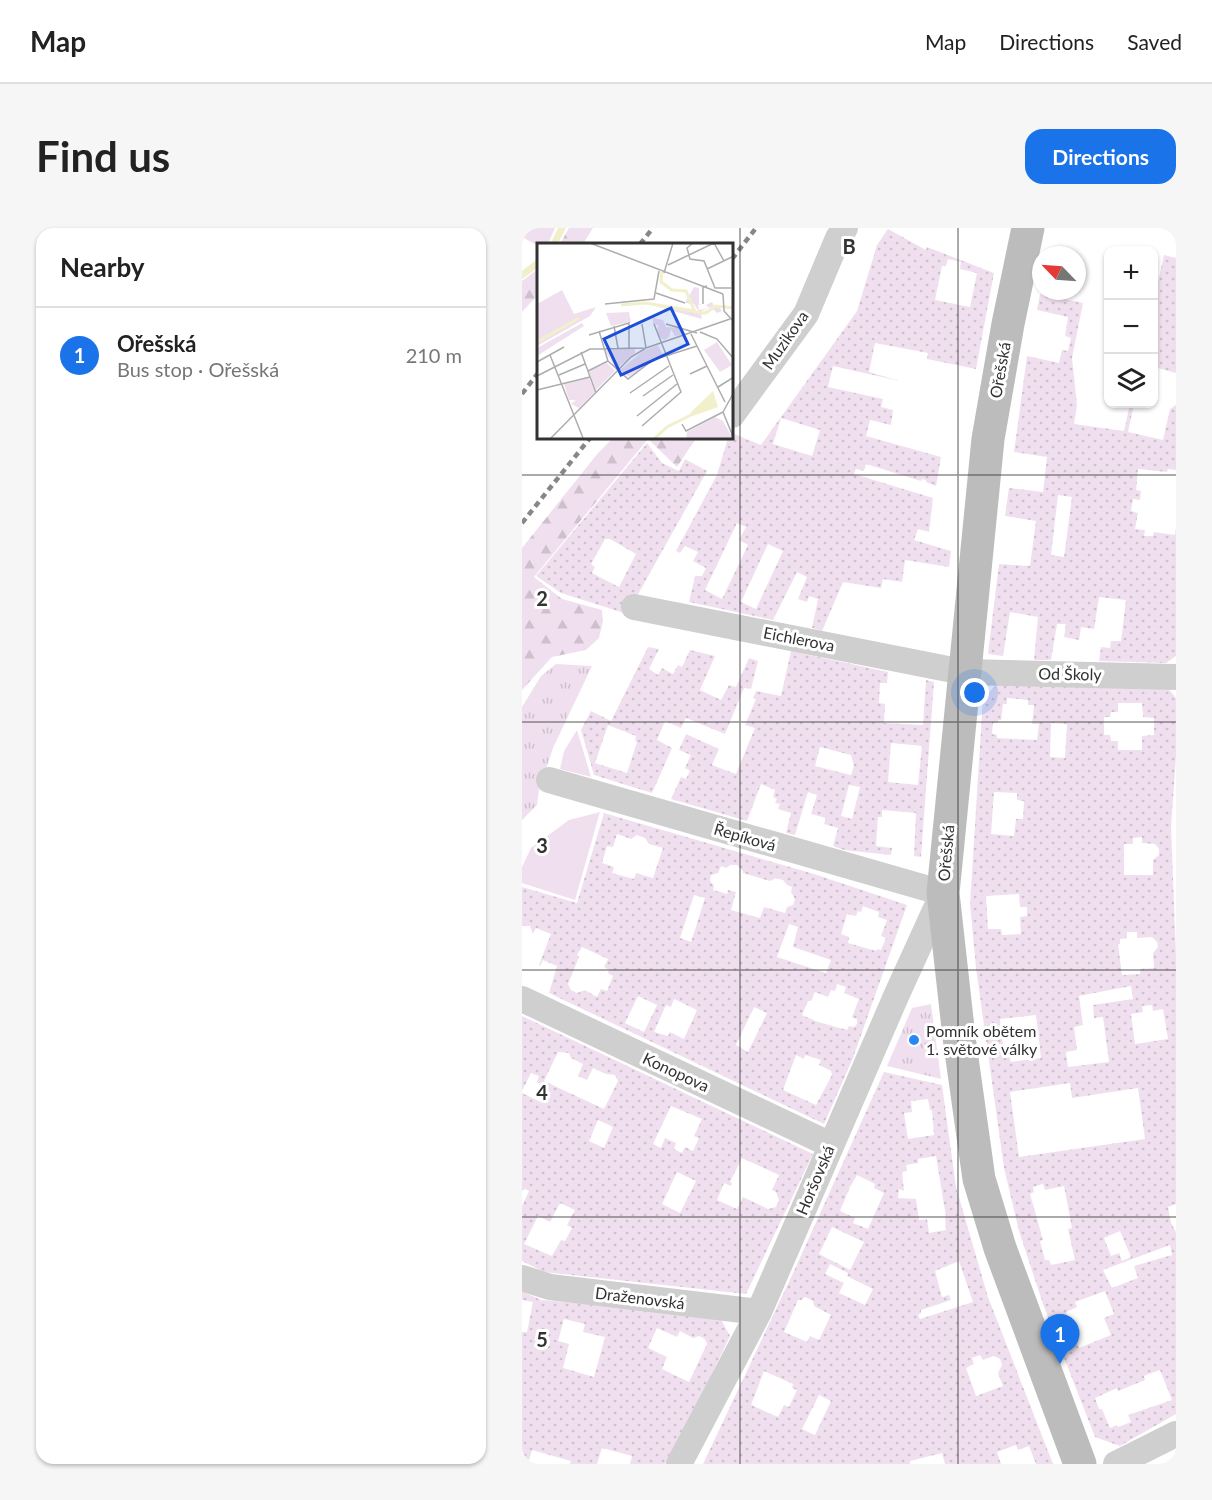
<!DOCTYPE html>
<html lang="en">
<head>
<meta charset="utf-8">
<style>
  :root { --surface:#fff; --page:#f6f6f6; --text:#222; --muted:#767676; --line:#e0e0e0; --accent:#1a73e8 }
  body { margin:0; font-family:Lato,sans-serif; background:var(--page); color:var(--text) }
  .controls { position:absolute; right:18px; top:18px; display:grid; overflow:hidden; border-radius:12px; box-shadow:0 2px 4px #0004 }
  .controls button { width:54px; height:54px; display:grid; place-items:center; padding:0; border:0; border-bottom:2px solid var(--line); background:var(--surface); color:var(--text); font:30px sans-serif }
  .compass { position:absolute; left:510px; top:18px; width:54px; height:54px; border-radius:50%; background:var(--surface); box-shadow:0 2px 4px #0004; rotate:295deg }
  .you { position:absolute; left:453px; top:465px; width:21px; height:21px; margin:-15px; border:4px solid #fff; border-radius:50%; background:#1a73e8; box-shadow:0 0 0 9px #1a73e833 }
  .badge { display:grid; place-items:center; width:39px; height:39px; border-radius:50%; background:var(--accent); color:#fff; font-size:20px; font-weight:700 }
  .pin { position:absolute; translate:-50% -50px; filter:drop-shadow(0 2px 3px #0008) }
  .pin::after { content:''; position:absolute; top:32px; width:21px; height:18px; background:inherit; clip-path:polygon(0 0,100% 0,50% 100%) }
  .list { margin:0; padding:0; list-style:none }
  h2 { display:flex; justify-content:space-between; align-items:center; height:78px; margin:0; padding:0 24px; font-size:26px }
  h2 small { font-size:20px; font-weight:400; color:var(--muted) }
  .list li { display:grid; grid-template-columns:39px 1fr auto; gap:18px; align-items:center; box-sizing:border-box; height:96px; padding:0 24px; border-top:2px solid var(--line) }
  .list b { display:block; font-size:22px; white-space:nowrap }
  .list p { margin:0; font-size:20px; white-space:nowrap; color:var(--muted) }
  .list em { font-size:20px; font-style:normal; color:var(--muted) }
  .icon { flex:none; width:33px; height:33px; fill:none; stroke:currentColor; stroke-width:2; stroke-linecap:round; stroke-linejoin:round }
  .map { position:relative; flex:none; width:654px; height:1236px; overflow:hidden; border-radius:18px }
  header { display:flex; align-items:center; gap:36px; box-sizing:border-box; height:84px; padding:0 30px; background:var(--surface); border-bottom:2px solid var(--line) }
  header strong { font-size:28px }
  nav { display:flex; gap:33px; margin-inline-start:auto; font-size:21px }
  .intro { display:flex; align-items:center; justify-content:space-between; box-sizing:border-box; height:144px; padding:0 36px }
  h1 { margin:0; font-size:42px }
  .button { padding:15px 27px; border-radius:18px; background:var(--accent); color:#fff; font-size:21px; font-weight:700 }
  main { display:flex; gap:36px; padding:0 36px }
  aside { flex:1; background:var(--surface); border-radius:18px; box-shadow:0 2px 4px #0004 }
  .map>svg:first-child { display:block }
  .grass { fill:#f0e0ef }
  .forest { fill:url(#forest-firs) }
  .park { fill:url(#park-tufts) }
  .garden { fill:url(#garden-dots); fill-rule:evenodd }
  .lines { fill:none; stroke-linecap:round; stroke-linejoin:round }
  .stream { stroke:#f1f0cb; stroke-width:7 }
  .street { stroke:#cfcfcf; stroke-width:26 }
  .secondary { stroke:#bcbcbc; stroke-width:33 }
  .rail { stroke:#878787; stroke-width:4.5; stroke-dasharray:6 4.5; stroke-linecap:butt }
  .grid { fill:none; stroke:#323232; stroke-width:1.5; stroke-opacity:0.55 }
  .poi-dot { fill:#2888f6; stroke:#fff; stroke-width:2 }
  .labels { text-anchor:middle; stroke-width:6; stroke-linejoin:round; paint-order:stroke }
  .street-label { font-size:16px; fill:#323232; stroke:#fff }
  .poi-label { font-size:16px; fill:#323232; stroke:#fff; text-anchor:start }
  .inset-river { fill:none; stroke:#f1f0cb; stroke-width:3 }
  .inset-road { fill:none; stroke:#adadad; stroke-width:1.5 }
  .view { fill:#1d4ed8; fill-opacity:0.15; stroke:#1d4ed8; stroke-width:3 }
  .inset-edge { fill:none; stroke:#323232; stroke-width:3 }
  .grid-label { font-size:20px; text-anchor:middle; font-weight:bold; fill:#323232; stroke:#fff; stroke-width:6; stroke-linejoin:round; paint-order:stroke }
</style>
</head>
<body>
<header>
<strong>Map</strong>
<nav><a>Map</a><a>Directions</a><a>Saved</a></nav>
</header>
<div class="intro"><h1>Find us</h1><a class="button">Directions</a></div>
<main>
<aside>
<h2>Nearby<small></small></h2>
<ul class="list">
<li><span class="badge">1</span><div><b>Ořešská</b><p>Bus stop · Ořešská</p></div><em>210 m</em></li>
</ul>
</aside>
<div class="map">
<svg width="654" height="1236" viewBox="0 0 654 1236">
  <defs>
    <pattern id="forest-firs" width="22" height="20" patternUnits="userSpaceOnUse" patternTransform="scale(1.5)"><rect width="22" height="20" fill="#f0e0ef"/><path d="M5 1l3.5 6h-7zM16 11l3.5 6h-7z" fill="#cec1cd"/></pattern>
    <pattern id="park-tufts" width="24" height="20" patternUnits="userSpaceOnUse" patternTransform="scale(1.5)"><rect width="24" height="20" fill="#f0e0ef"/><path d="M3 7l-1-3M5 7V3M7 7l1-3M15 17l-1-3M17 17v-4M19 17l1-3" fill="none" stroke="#cec1cd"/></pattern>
    <pattern id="garden-dots" width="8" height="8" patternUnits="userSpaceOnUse" patternTransform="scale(1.5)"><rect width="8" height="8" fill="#f0e0ef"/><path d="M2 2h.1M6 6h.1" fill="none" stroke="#cec1cd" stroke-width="1.8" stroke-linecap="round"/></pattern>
  </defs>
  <rect width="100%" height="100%" fill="#fff"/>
  <!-- grass -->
  <path class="grass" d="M0 0H33L26 16H16V18L0 9Z
    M55 502 69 549 38 541 42 523Z
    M78 584 53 672 0 655V639L9 620 47 592Z"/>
  <!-- forest -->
  <path class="forest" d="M47 0H71L61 16H38Z
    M16 41V67L0 84V53Z
    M91 210H174L155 239 126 211 12 349 40 371 80 382 81 393 77 410 64 422 30 429 0 462V320L76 225Z"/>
  <!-- park -->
  <path class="park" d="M34 436 70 438 31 520 17 562 15 577 0 592V479L19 448Z
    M409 776 419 851 365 838 390 780Z"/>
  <!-- garden -->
  <path class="garden" d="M366 1 404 22 405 19 472 45 454 141 405 131 406 125 353 115 347 144 378 153 311 138 306 159 361 171 359 179 371 182 369 197 348 192 344 208 419 229 414 258 404 254V252L400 251 399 253 344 236 342 243 334 241 332 246 411 270 407 304 396 301 392 312 429 323 427 339 383 332 380 354 361 351 359 360 321 354 300 403 290 400 296 371 287 368 285 374 276 371 285 349 275 344 251 392 167 374 173 348H180L184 340 171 333 176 324 163 318 158 325 154 323 195 247 206 210H210V205L239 217 335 83 355 17ZM426 31 439 34 438 41 455 45 448 79 413 72 420 38H424ZM259 190 298 202 290 228 251 216ZM215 295 224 299 217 312 226 317 200 371 183 362ZM246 316 261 323 234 381 219 374Z
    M642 27 654 30V145L632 139V72Z
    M518 66 561 75 550 130 555 177 552 196 602 203 608 176H612L606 204 641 212 648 181 654 177V242L646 241 645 244 616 241 614 262 619 263 618 272 611 271 609 283 616 285 613 301 623 302 622 308H631L632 304 653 307 654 299V428L644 435 577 433 579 419 588 420 589 413H599L604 372 577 369 572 401 559 399 557 412 542 409 544 396H535L529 432H512L516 389 488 384 481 428 466 426 477 336 508 338 514 293 483 288 487 260 521 264 525 229 492 224 505 128 537 135 540 122 546 123 549 110 543 108 546 89 515 82ZM536 267 550 269 542 329 529 327Z
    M125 215 140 235 157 243 163 231 185 243 105 386 39 365 14 348ZM83 311H88L114 326 97 359 70 345 73 339 69 336Z
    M126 419 137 421 127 441 136 447 140 440 151 446 156 437 160 439 168 422 193 428 178 462 199 472 207 457 214 459 227 430 236 433 229 461 222 460 203 506 164 490 159 500 143 493 135 512 150 520 130 565 72 547 59 502 69 483 89 493ZM86 497 114 508 113 513 115 514 105 545 73 535Z
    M269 423 366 444 365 455H358L357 475 363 476 362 495 401 497 404 452 412 454 399 629 392 628 394 585 360 582V589H356L354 618 370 620 369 627 322 622 311 618 316 600 302 596 304 590 289 586 295 567 286 564 273 607 264 605 269 585 256 581 258 576 253 575 255 571 251 569 253 562 239 556 225 593 149 571 159 549 164 551 168 543 163 540 169 527 157 522 164 506 197 521 190 537 214 546 233 500 223 497 234 471 231 470 234 463 259 468ZM369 515 400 518 396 557 366 554ZM298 519 329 527 332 538 329 547 293 538ZM327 557 338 559 330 591 319 588Z
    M474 457 644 458 654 470V529L649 599 654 727V976L646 979 649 995 654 1004V1186L598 1218 573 1209 521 1076 497 1003 482 940 454 740 448 676 461 470ZM485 470 506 472V477H512L510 496H517L515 512 475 510V507L470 506 471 495H476V492H479L481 476H485ZM596 475H620L621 489 632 490V507L620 508V522H596V513H589L588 507H582V489H588L589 484H596ZM529 495 545 496 543 530 528 529ZM472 564 495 565V572L502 573 501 591H494L492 608 469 606ZM620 609V615L633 616 637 621V627L631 632V647H602V616H611V610ZM497 666 498 679H505V688L498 689 499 706 480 707 479 701H466L464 668ZM605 704H615V710L630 709 635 714 636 719 631 725 632 740 618 741V746L600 747 596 716H598V711L605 710ZM609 758 611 771 571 777 572 790 581 789 587 834 546 839 544 824 555 822 552 799 561 797 557 768ZM630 777 631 783 641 781 646 811 613 816 609 786 621 784 620 778ZM514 787 519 830 489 834 487 827 482 826 478 791ZM548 855 550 870 616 860 623 911 497 929 488 864ZM521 956 523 962 542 958 550 1000 546 1001 553 1032 529 1037 527 1032H523L518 1013 521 1012 508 966 512 964 511 959ZM598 1003 609 1029 600 1033 597 1025 589 1028 582 1010ZM648 1017 650 1027 612 1038 616 1050 590 1060 581 1042ZM583 1063 592 1086 582 1090 589 1107 557 1120 544 1084 555 1079 553 1074ZM638 1142 650 1172 606 1187 609 1194 596 1199 595 1197 588 1200 580 1181H577L573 1170 595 1160 596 1163 623 1152 622 1148Z
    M82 585 292 646 385 677 331 830 302 896 27 765 35 738 21 732 18 738 17 737 29 706 14 700 11 706 8 698H0V659L55 675ZM95 606 109 611 115 607 123 610 127 616 141 620 131 650 114 645 112 651 90 645 92 639 80 635 85 618 91 619ZM208 637H215L221 643V645L248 653 254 650 261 652 265 657 270 659 269 664 273 671 271 677 265 679 263 685 242 679 238 690 209 682 214 664 206 662 205 666 191 662 192 658 188 653 189 647 196 645 199 638 204 640ZM172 667 183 670 169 714 158 710ZM341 678 357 684 356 689 365 692 359 708 364 710 359 722 355 721 354 723 326 715 327 709 319 706 325 686 334 688 336 683 339 684ZM267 696 276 699 271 719 309 732 304 745 255 729ZM60 719 86 731 82 739 87 742 86 745 91 748 85 763 79 761 75 769 63 762 55 765 49 762 46 756 57 729 55 727ZM315 756 324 759 322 765 337 771 330 789 335 791V796L332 799 327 798 325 802 296 794 280 787 286 773H289L293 764 306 769 309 762 313 763ZM116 768 135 777 122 804 103 795ZM152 771 175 782 162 811 148 804 146 808 132 804 144 777 149 779ZM232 779 245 785 226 824 214 817ZM274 827 282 831 283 827 299 832 297 837 309 843 310 847 294 877 261 862Z
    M0 788 291 926 224 1066 22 1044 0 1033V978L7 963 3 961 0 963V865L19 874 26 859 15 854 17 848 9 845 0 863ZM36 824 47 825 49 830 61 836 56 848 65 852 71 840 84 846 93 847 96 853 82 881 22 853ZM149 878 180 891 172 908 177 910 171 923 163 919 160 925 152 921 154 915 143 910 139 920 131 916ZM76 892 91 899 82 920 67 913ZM220 930 257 947 250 962 254 964 257 972 254 979 246 981 221 969 215 981 195 972 202 955 209 958 210 955 208 954ZM155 944 174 953 158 985 140 976ZM38 975 53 982 45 997 50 1000 43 1013 39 1012 30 1028 2 1016 16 988 28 994Z
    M362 844 420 857 434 959 466 1069 531 1236H514L507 1218 496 1222 494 1217 475 1224 479 1236H423L420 1225 388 1233V1236H181L272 1043ZM406 871 408 882H410L412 907 386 911 382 885 390 884 389 873ZM414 928 424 989H423L424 1002 407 1005 405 991 397 992 394 971 376 970 377 961 382 963 380 944 385 943 384 937 396 935V931ZM335 947 353 956 352 960 362 965 346 1001 331 995 333 990 318 983 328 959ZM310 999 342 1014 328 1042 297 1026ZM437 1033 451 1074 398 1091 396 1087 399 1085V1082L429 1072 427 1067 420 1069 413 1043ZM308 1036 326 1045 325 1048 351 1061 343 1077 317 1065 322 1055 303 1046ZM283 1069 291 1073 292 1078 309 1087 297 1112 288 1108 285 1114 262 1104 276 1072H279ZM458 1127 461 1132 472 1128 478 1131 480 1137 476 1145 481 1158 454 1168 444 1140 452 1136 450 1130ZM242 1143 271 1156 270 1160 275 1162 267 1179 262 1177 256 1189 229 1177ZM297 1167 309 1173 293 1207 280 1201Z
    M0 1063 19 1072 196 1086 208 1108 167 1194 143 1236H108L110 1228 80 1220 75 1236H48L49 1233 10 1222 6 1236H0V1104H5L11 1074 0 1072ZM42 1091 63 1096 61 1104 83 1109 72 1149 41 1140 47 1116 36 1113ZM135 1100 155 1109 158 1103 171 1110 177 1108 183 1111 185 1116 167 1154 140 1141 145 1129 126 1120Z"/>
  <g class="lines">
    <!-- stream -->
    <path class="stream" d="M32 16 40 0
      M0 47 16 35"/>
    <!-- street -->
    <path class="street" d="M210 187 284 86 316 10 323 0
      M112 379 441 444 654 449
      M27 552 421 665 375 766 237 1084 157 1236
      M0 771 309 917
      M0 1050 28 1059 237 1084
      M594 1236 654 1206"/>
    <!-- secondary -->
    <path class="secondary" d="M506 0 486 96 466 211 421 665 437 809 457 951 478 1020 558 1236"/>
    <!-- rail -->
    <path class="rail" d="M118 16 131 0
      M210 31 234 0
      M0 166 16 145
      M0 295 68 210"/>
  </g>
  <!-- grid -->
  <path class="grid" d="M218 0V1236M436 0V1236M0 247H654M0 494H654M0 742H654M0 989H654"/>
  <!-- markers -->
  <circle class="poi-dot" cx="392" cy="812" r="6"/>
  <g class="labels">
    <!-- street labels -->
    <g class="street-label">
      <text transform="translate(263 112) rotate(-55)" y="6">Muzikova</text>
      <text transform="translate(478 142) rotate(-80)" y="6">Ořešská</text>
      <text transform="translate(277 411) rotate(11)" y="6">Eichlerova</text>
      <text transform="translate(548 446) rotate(1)" y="6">Od Školy</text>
      <text transform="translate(223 609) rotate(16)" y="6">Řepíková</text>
      <text transform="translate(424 625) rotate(-85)" y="6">Ořešská</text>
      <text transform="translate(154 844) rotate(25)" y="6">Konopova</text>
      <text transform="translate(293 952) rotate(-67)" y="6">Horšovská</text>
      <text transform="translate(118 1070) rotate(7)" y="6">Draženovská</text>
    </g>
    <!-- poi labels -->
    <g class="poi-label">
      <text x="404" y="809">Pomník obětem<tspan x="404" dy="18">1. světové války</tspan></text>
    </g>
  </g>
  <!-- overview -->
  <g transform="translate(15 15)">
    <rect width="196" height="196" fill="#fff"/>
    <path d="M25 47 37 71 59 64 53 73 0 103V61ZM45 80 47 83 0 113V105ZM180 99 195 122 183 129 167 107Z" fill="#f0e0ef"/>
    <path d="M118 63 165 70 176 64H182L185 68 180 70 176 66 164 72 165 76Z" fill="#f0e0ef"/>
    <path d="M157 44 162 45V61H165L161 62 162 67 172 65 169 62 175 59 177 63 162 69 157 61 148 60ZM92 69 94 79 74 83 69 70ZM116 75 126 77 129 84 143 85 144 92 138 93 134 86 132 94 127 97 120 92 121 82 116 81ZM121 102 126 112 92 134 83 127 106 108ZM67 106H98V110L79 126ZM70 120 78 128 59 147 52 128ZM52 135 58 149 42 165 34 161 39 157H32L27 141ZM178 174 186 178 196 196H149L150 189Z" fill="#f0e0ef"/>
    <path d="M176 148 181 164 156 173 153 170Z" fill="#f1f0cb"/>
    <path class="inset-river" d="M125 29 124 39 135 47 149 48 158 69 169 70 179 63 197 65M84 62 108 60 158 68M0 99 42 75M117 196 130 184 156 171"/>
    <path class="inset-road" d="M53 0 186 51M156 0 150 5 153 16 167 18 178 45H194M177 0 187 18M131 22 177 0M170 26 197 13M127 30 136 0M119 50 148 60M186 51 187 68 197 79M68 61 117 56 122 28M166 61V44L170 43M129 81 160 90M77 83 81 105M62 88 71 118 91 136 116 117 160 103M163 89 180 96 197 116M154 91 188 159M52 92 92 80V105M44 109 59 150M13 112 46 195M0 119 27 104M51 128 71 118M153 131 170 123M22 132 48 121M0 133 53 106 109 105 105 81M181 144 197 134M0 147 53 134M197 149 186 169 197 196M93 150 132 123M106 153 136 132M100 173 140 141M145 181 149 188 186 169M105 183 144 149 117 81M13 196 94 114 109 105 193 76"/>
    <path class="view" d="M134 65 151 101 84 132 67 96Z"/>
    <rect width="196" height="196" class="inset-edge"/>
  </g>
  <g class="grid-label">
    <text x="327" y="26">B</text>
    <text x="20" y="378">2</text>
    <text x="20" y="625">3</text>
    <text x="20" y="872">4</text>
    <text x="20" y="1119">5</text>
  </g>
</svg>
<div class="controls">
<button>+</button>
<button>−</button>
<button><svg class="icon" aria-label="layers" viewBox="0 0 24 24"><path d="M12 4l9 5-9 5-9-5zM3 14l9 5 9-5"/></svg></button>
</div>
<svg class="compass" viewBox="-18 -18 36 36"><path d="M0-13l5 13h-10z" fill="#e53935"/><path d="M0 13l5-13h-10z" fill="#767676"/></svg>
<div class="you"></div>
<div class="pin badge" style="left:538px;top:1136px">1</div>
</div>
</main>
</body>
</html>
